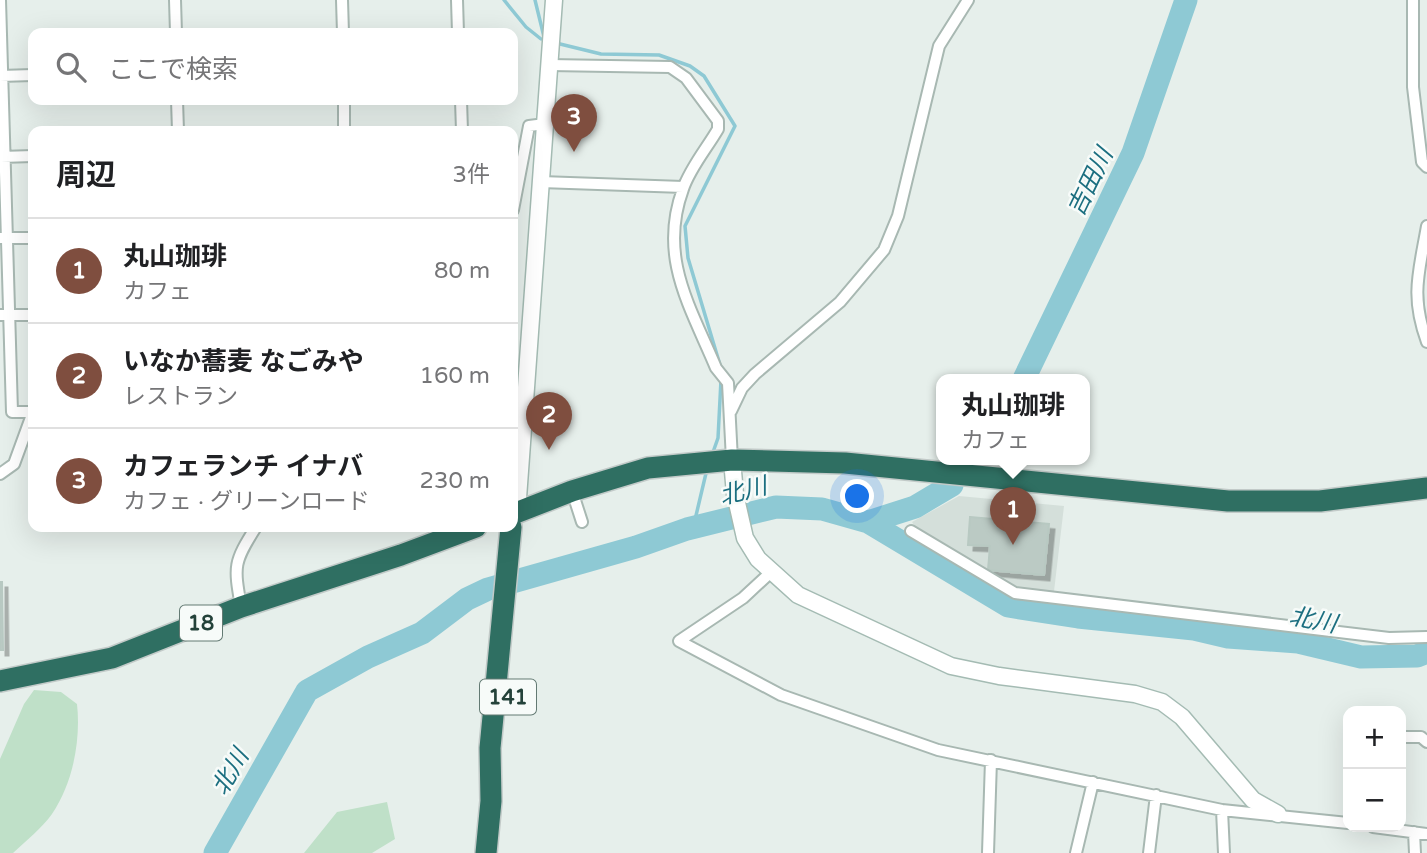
<!DOCTYPE html>
<html lang="ja">
<head>
<meta charset="utf-8">
<style>
  :root { --surface:#fff; --page:#f2f2f2; --text:#202124; --muted:#757577; --line:#e0e0e0; --accent:#7f4e3f }
  body { margin:0; font-family:"Varela Round","Noto Sans JP",sans-serif; background:var(--page); color:var(--text) }
  .controls { position:absolute; right:21px; bottom:21px; display:grid; overflow:hidden; border-radius:14px; box-shadow:0 7px 28px #0002 }
  .controls button { width:63px; height:63px; display:grid; place-items:center; padding:0; border:0; border-bottom:2px solid var(--line); background:var(--surface); color:var(--text); font:35px sans-serif }
  .you { position:absolute; left:858px; top:497px; width:24px; height:24px; margin:-18px; border:5px solid #fff; border-radius:50%; background:#1a73e8; box-shadow:0 0 0 10px #1a73e833 }
  .badge { display:grid; place-items:center; width:46px; height:46px; border-radius:50%; background:var(--accent); color:#fff; font-size:23px; font-weight:700 }
  .pin { position:absolute; translate:-50% -58px; filter:drop-shadow(0 2px 4px #0008) }
  .pin::after { content:''; position:absolute; top:37px; width:24px; height:21px; background:inherit; clip-path:polygon(0 0,100% 0,50% 100%) }
  .popup { position:absolute; left:936px; top:374px; width:154px; height:91px; box-sizing:border-box; display:grid; place-content:center; border-radius:14px; background:var(--surface); filter:drop-shadow(0 2px 5px #0005); font-size:23px; white-space:nowrap; color:var(--muted) }
  .popup b { font-size:26px; color:var(--text) }
  .popup::after { content:''; position:absolute; left:50%; top:100%; margin-left:-14px; border:14px solid transparent; border-top-color:var(--surface) }
  .list { margin:0; padding:0; list-style:none }
  h2 { display:flex; justify-content:space-between; align-items:center; height:91px; margin:0; padding:0 28px; font-size:30px }
  h2 small { font-size:23px; font-weight:400; color:var(--muted) }
  .list li { display:grid; grid-template-columns:46px 1fr auto; gap:21px; align-items:center; box-sizing:border-box; height:105px; padding:0 28px; border-top:2px solid var(--line) }
  .list b { display:block; font-size:26px; white-space:nowrap }
  .list p { margin:0; font-size:23px; white-space:nowrap; color:var(--muted) }
  .list em { font-size:23px; font-style:normal; color:var(--muted) }
  .icon { flex:none; width:38px; height:38px; fill:none; stroke:currentColor; stroke-width:2; stroke-linecap:round; stroke-linejoin:round }
  .map { position:relative; flex:none; width:1427px; height:853px; overflow:hidden }
  .search { position:absolute; background:var(--surface); box-shadow:0 7px 28px #0002; left:28px; top:28px; width:490px; height:77px; display:flex; align-items:center; gap:18px; box-sizing:border-box; padding:0 24px; border-radius:14px; color:var(--muted); font-size:26px }
  .panel { position:absolute; background:var(--surface); box-shadow:0 7px 28px #0002; left:28px; top:126px; width:490px; height:406px; border-radius:14px }
  .map>svg:first-child { display:block }
  .built { fill:#d4dfda }
  .green { fill:#bfe0c8 }
  .lines { fill:none; stroke-linecap:round; stroke-linejoin:round }
  .stream { stroke:#8ec9d4; stroke-width:3.5 }
  .river { stroke:#8ec9d4; stroke-width:23 }
  .building { fill:#bbcac4; stroke:#b8c9c2; stroke-width:2; filter:url(#shadow) }
  .street-casing { stroke:#a8b8b2; stroke-width:14 }
  .secondary-casing { stroke:#a4bbb3; stroke-width:19 }
  .highway-casing { stroke:#c2cac8; stroke-width:24 }
  .street { stroke:#fff; stroke-width:10 }
  .secondary { stroke:#fff; stroke-width:16 }
  .highway { stroke:#2f6f62; stroke-width:21 }
  .labels { text-anchor:middle; stroke-width:5; stroke-linejoin:round; paint-order:stroke }
  .shield { fill:#f7fbf9; stroke:#637a73; stroke-width:2 }
  .shield-label { font-size:21px; font-weight:bold; fill:#24423a }
  .water-label { font-size:24px; font-style:italic; fill:#1c6f80; stroke:#f7fbf9 }
</style>
</head>
<body>
<div class="map">
<svg width="1427" height="853" viewBox="0 0 1427 853">
  <defs>
    <filter id="shadow"><feDropShadow dx="5.5" dy="5.5" stdDeviation="0" flood-color="#0004"/></filter>
  </defs>
  <rect width="100%" height="100%" fill="#e6efeb"/>
  <!-- built -->
  <path class="built" d="M959 496 1064 506 1053 600 1002 584 920 534 912 522Z"/>
  <!-- green -->
  <path class="green" d="M34 690 61 692 77 704C81 740 73 783 52 814 42 828 26 841 13 853H0V759L24 704Z
    M387 802 395 839 372 853H304L337 812Z"/>
  <g class="lines">
    <!-- stream -->
    <path class="stream" d="M504 0 526 27 541 39
      M535 0 545 41
      M556 43 601 54 659 55 690 66 704 76 735 126 685 226 688 258 720 365
      M712 455 718 438 721 380
      M687 529 694 524 707 469"/>
    <!-- river -->
    <path class="river" d="M1024 379 1133 153 1186 0
      M868 522 915 507 952 485
      M215 853 307 691 368 657 422 633 467 599 488 589 636 547 687 529 776 507 822 509 868 522 1008 606 1078 617 1194 629 1228 637 1298 642 1361 657 1417 656 1427 652"/>
  </g>
  <!-- building -->
  <path class="building" d="M970 517 1049 524 1044 575 988 570 990 546 968 545Z
    M0 582H2L3 650H0Z"/>
  <g class="lines">
    <defs>
      <path id="street" d="M0 0 12 412H33
        M175 0 176 33
        M342 0 343 33
        M457 0 458 33
        M1413 0V87L1422 162 1427 167
        M549 65 670 67 686 78 718 121V129C707 148 690 168 683 189 658 257 690 306 716 368L728 383 732 460
        M0 76 33 75
        M177 100 178 131
        M344 100V131
        M461 100 462 131
        M1 157 33 156
        M541 182 683 187
        M513 210 529 126 545 124
        M1427 226C1419 272 1410 296 1427 342
        M0 238H33
        M0 315H33
        M731 411 742 388 755 374 840 302 884 250 898 216 939 46 968 0
        M0 474 14 464 33 412
        M572 491 582 522
        M911 531 1015 593 1389 638 1427 637
        M771 572 743 598 679 641 781 695 938 750 1222 810 1348 823
        M241 607C234 566 233 563 256 527
        M1401 737H1421L1427 742
        M1222 810 1224 853
        M1373 827 1427 834
        M1414 832 1415 853
        M988 853 991 760
        M1076 853 1093 782
        M1149 853 1156 795"/>
      <path id="secondary" d="M732 460 735 494 745 538 758 559 798 595 951 666 999 676 1135 694 1162 702 1182 717 1253 800 1278 814
        M517 512 554 0"/>
      <path id="highway" d="M513 514 572 491 648 468 732 460 845 463 1228 501H1320L1427 488
        M0 681 112 658 241 607 401 555 476 527
        M486 853 491 801 490 748 511 527"/>
    </defs>
    <!-- street casing -->
    <use href="#street" class="street-casing"/>
    <!-- secondary casing -->
    <use href="#secondary" class="secondary-casing"/>
    <!-- highway casing -->
    <use href="#highway" class="highway-casing"/>
    <!-- street -->
    <use href="#street" class="street"/>
    <!-- secondary -->
    <use href="#secondary" class="secondary"/>
    <!-- highway -->
    <use href="#highway" class="highway"/>
  </g>
  <g class="labels">
    <!-- shield labels -->
    <g class="shield">
      <rect x="180" y="605.5" width="42" height="35" rx="5"/>
      <rect x="480" y="679.5" width="56" height="35" rx="5"/>
    </g>
    <g class="shield-label">
      <text x="201" y="630">18</text>
      <text x="508" y="704">141</text>
    </g>
    <!-- water labels -->
    <g class="water-label">
      <text transform="translate(1090 182) rotate(-64)" y="8">吉田川</text>
      <text transform="translate(743 491) rotate(-14)" y="8">北川</text>
      <text transform="translate(1313 620) rotate(11)" y="8">北川</text>
      <text transform="translate(230 772) rotate(-60)" y="8">北川</text>
    </g>
  </g>
</svg>
<div class="controls">
<button>+</button>
<button>−</button>
</div>
<div class="you"></div>
<div class="pin badge" style="left:1013px;top:545px">1</div>
<div class="popup"><b>丸山珈琲</b>カフェ</div>
<div class="pin badge" style="left:549px;top:450px">2</div>
<div class="pin badge" style="left:574px;top:152px">3</div>
<div class="search"><svg class="icon" aria-label="search" viewBox="0 0 24 24"><circle cx="10" cy="10" r="6"/><path d="M15 15l6 6"/></svg>ここで検索</div>
<section class="panel">
<h2>周辺<small>3件</small></h2>
<ul class="list">
<li><span class="badge">1</span><div><b>丸山珈琲</b><p>カフェ</p></div><em>80 m</em></li>
<li><span class="badge">2</span><div><b>いなか蕎麦 なごみや</b><p>レストラン</p></div><em>160 m</em></li>
<li><span class="badge">3</span><div><b>カフェランチ イナバ</b><p>カフェ · グリーンロード</p></div><em>230 m</em></li>
</ul>
</section>
</div>
</body>
</html>
